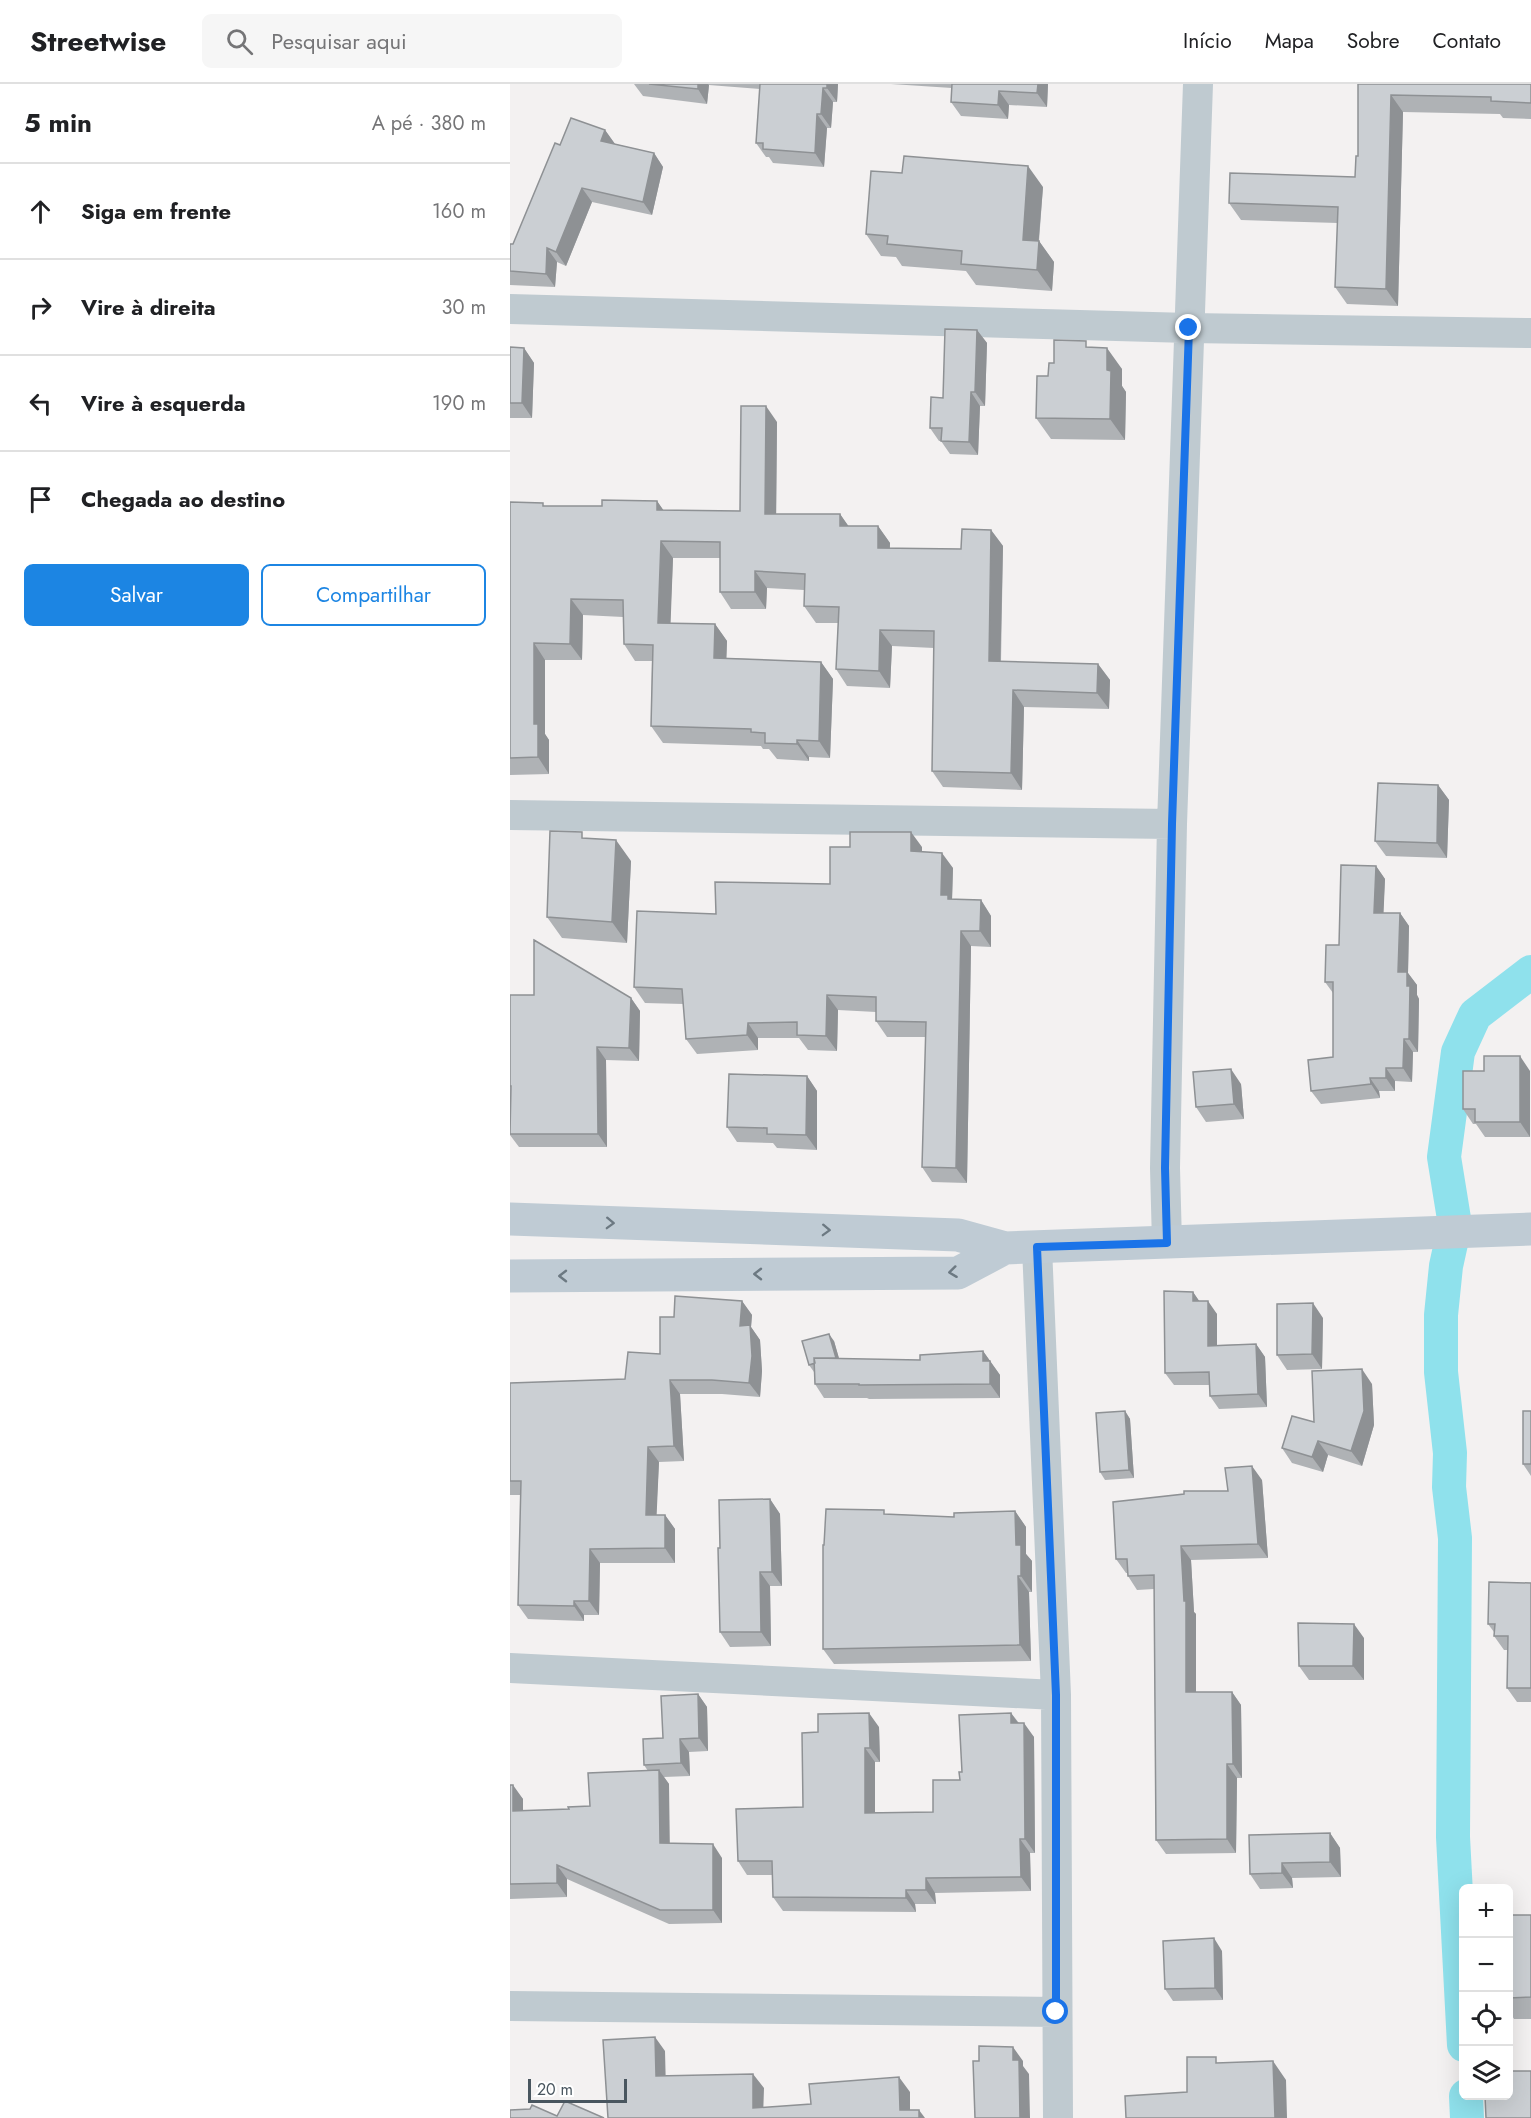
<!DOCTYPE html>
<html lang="pt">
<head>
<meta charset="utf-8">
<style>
  :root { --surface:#fff; --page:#f6f6f6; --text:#202124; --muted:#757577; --line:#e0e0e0; --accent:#1c85e3 }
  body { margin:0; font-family:Jost,sans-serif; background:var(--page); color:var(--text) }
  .controls { position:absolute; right:18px; bottom:18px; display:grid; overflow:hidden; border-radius:9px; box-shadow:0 6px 24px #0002 }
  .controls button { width:54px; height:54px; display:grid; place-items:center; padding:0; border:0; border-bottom:2px solid var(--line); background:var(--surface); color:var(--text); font:30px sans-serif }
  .scale { position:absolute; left:18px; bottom:15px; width:99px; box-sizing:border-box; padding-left:6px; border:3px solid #49565f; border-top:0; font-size:16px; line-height:21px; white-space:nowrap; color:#49565f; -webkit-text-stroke:4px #fff; paint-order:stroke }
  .stop { position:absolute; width:18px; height:18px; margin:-14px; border:4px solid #1a73e8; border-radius:50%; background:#fff }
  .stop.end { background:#1a73e8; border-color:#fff; box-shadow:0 2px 6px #0008 }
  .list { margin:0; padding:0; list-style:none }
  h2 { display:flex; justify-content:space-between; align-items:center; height:78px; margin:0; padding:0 24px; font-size:26px }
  h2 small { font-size:20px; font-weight:400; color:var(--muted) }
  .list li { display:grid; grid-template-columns:39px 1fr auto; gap:18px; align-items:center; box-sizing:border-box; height:96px; padding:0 24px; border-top:2px solid var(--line) }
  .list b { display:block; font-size:22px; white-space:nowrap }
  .list em { font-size:20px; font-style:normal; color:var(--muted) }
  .actions { display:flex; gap:12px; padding:18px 24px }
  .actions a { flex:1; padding:14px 0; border:2px solid var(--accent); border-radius:9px; text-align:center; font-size:21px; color:var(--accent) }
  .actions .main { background:var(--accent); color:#fff }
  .icon { flex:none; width:33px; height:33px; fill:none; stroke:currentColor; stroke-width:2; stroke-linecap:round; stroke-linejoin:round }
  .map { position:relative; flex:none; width:1021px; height:2034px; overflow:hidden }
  header { display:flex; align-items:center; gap:36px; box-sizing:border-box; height:84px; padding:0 30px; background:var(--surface); border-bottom:2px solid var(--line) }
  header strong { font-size:28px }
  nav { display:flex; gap:33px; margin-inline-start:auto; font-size:21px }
  .search { width:420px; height:54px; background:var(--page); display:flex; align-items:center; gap:15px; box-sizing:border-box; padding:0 21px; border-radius:9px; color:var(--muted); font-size:22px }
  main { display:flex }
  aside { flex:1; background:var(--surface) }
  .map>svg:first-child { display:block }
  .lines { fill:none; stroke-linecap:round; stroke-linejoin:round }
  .canal { stroke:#8fe1ec; stroke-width:34 }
  .street { stroke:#bfcad0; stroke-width:30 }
  .secondary { stroke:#bfcbd4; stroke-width:33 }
  .wall { fill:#afb2b5 }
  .shaded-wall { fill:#8e9194 }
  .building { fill:#cbcfd3; stroke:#8e9194; stroke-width:1.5 }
  .oneway { stroke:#6c7982 }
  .route { stroke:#1a73e8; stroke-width:8 }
</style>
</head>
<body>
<header>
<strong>Streetwise</strong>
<div class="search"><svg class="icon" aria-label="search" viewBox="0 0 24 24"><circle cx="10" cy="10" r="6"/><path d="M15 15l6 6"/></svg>Pesquisar aqui</div>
<nav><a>Início</a><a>Mapa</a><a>Sobre</a><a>Contato</a></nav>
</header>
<main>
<aside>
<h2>5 min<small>A pé · 380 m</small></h2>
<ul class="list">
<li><svg class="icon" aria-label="ahead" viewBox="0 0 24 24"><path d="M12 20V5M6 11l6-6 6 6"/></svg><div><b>Siga em frente</b></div><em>160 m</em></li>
<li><svg class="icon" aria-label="right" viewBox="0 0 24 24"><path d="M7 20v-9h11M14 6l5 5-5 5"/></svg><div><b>Vire à direita</b></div><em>30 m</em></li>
<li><svg class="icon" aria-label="left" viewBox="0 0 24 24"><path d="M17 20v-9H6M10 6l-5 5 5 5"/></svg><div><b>Vire à esquerda</b></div><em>190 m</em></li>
<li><svg class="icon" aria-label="arrive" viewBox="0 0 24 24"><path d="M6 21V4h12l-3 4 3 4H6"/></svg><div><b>Chegada ao destino</b></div></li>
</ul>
<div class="actions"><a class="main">Salvar</a><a>Compartilhar</a></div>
</aside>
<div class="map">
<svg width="1021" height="2034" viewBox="0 0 1021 2034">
  <rect width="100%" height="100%" fill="#f3f1f1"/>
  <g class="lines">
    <!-- canal -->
    <path class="canal" d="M954 1961 943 1753 945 1454 939 1403 940 1369 931 1288V1231L936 1182 945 1141 934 1073 948 968 965 931 1021 888
      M956 2012 957 2034"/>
    <!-- street -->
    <path class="street" d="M0 225 679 244 1021 249
      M0 731 662 740
      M657 1159 655 1084 662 740 688 0
      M527 1163 546 1611 548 2034
      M0 1584 546 1611
      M0 1922 547 1928"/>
    <!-- secondary -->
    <path class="secondary" d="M0 1135 448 1151 495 1164 1021 1145
      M0 1192 448 1189 495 1164"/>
  </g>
  <!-- wall -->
  <path class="wall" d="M124 0H328L327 18H323L321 44H317L314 83 263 79 259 73H256L246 59 250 5 199 1 197 20 133 12Z
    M381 0H538L537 23 499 21 498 35 451 32 441 18 442 4Z
    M848 0H1021V35L993 34 990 30 893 28 888 222 837 220 825 203 828 139 731 136 719 119 845 93 848 72Z
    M95 46 105 60 144 69 153 83 142 131 82 118 56 182 47 178 45 203 0 201V160H3L50 61Z
    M533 103 529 157 544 178 542 207 466 201 456 187 392 182 386 173 371 172 356 150Z
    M467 246 477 259 475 322H470L468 371 440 370 431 357H429L420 344 433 314Z
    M0 263 14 264 24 279 22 334H0Z
    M580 263 612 285V302L616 308 615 356 541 355 526 334 538 292 544 279Z
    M267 338 266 430H330L338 442H368L380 459V464L451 465 481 446 493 462 491 578 588 580 600 596 599 625 514 623 512 706 433 703 422 687 424 564 382 562 380 604 337 602 326 585 328 539H306L294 522V506L257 504 256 525H221L210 508V474H163L160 539 205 540 217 557 216 574 311 578 323 595 320 674 299 673V677L267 675 259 665H253L251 662 153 659 141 642 142 577H125L114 560 113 533 73 531 72 576H35V650L39 656V690L0 691V418L35 422H92L147 417 153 426 230 427Z
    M928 701 939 716 937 774 876 772 865 757Z
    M412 763V768L443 784 442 816H471L481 832V863L461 862 457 1099 422 1098 412 1083 416 953H377L366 937V928L328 926 327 967 298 966 289 954H248V966L187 970 176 955 174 920 135 919 124 903 206 830 320 800Z
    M121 777 117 859 52 854 37 833Z
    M866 782 875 795 873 829H890L899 842 898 889 907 901V911L909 915 908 968H903L902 998 885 997V1007H869L870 1014 811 1020 801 1007 823 973V909L815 898 829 861Z
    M0 911 121 914 130 927 129 977 96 976 97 1063H9L0 1051 1 1015H0Z
    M1020 987V1053H975L966 1040H963L953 1025Z
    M297 992 307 1007V1066L267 1064 263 1059 227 1058 217 1043Z
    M731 1000 734 1035 696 1038 686 1023Z
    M683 1208 689 1217 707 1230V1261L746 1260 755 1273 757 1323 709 1325 700 1312V1301H664L655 1289Z
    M232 1217 242 1231 241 1243 250 1256 252 1287 250 1313 212 1310H170L174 1377 149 1378 146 1431H155L165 1445V1479H90L89 1531H74V1537L18 1535 8 1521 11 1411H0V1299L115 1295 150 1270 164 1233Z
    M813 1234 812 1285 777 1286 767 1271Z
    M324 1257 329 1275 410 1276 473 1267 490 1291V1314L359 1315 357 1314H314L305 1300 304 1288 299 1281Z
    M862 1300 864 1341 852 1382 818 1371 813 1388 782 1379 772 1364 804 1338Z
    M615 1327 620 1335 624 1394 595 1396 590 1388Z
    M1021 1327V1392L1013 1380Z
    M752 1396 758 1474 681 1476 684 1528 686 1530V1608H722L731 1621 732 1694H727L726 1769 656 1770 646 1756 644 1505 627 1506 618 1492 617 1489H616L606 1475Z
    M260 1415 270 1430 272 1502H260L261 1562 220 1563 210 1548V1464Z
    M505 1427 516 1443V1470L522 1477V1508H519L521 1577 324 1580 313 1565 314 1461 377 1430 444 1433Z
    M1021 1499V1618H1007L997 1604 998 1566H994L984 1552V1548L978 1540Z
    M854 1554V1596H799L789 1582Z
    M188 1610 197 1623 198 1667 179 1668 180 1692 154 1693 159 1700V1759L212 1774V1839L159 1840 57 1795V1813L0 1815V1701L13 1715V1727L59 1725 80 1722 138 1687 134 1681Z
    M501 1629 509 1639 524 1653 525 1769H520L521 1807 425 1809 426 1820H405L406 1828 273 1827 263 1813 262 1791H237L228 1777 293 1723 308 1648 369 1643 370 1678H365V1728H423L450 1696 452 1688Z
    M820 1749 830 1764 831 1793 782 1794 783 1804 750 1805 740 1790Z
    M999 1831H1021V1935H1004L999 1927Z
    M712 1867 713 1916 663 1917 655 1905Z"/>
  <!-- shaded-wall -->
  <path class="shaded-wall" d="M188 0H198L199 1 197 20 188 5Z
    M317 0H328L327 18 317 4Z
    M528 0H538L537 23 527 9Z
    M313 4 323 18 321 44 311 30Z
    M489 7 499 21 498 35 488 21Z
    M881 11 893 28 888 222 876 205Z
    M307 30 317 44 314 83 305 69Z
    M95 46 105 60 91 57Z
    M144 69 153 83 142 131 133 118Z
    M518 82 533 103 527 177 513 156Z
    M72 104 82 118 56 182 46 168Z
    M529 157 544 178 542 207 527 186Z
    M37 164 47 178 45 203 36 190Z
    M467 246 477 259 475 322 465 308Z
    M14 264 24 279 22 334 12 319Z
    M597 264 612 285V302L616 308 615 356 600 335 597 286Z
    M461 308 470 322 468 371 459 358Z
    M256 322 267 338 266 447 255 430Z
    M147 417 159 434 147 426Z
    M330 430 342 447 330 442Z
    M368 442 380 459 379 480 368 464Z
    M481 446 493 462 490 594 479 577Z
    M151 457 163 474 160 555 148 539Z
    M245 487 257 504 256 525 245 508Z
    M61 515 73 531 72 576 60 560Z
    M205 540 217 557 216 590 204 574Z
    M370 546 382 562 380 604 369 587Z
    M24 559 35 576V650L39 656V690L28 673 24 640Z
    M311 578 323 595 320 674 309 657Z
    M588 580 600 596 599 625 587 609Z
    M503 606 514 623 512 706 501 689Z
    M287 656 299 673V677L287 660Z
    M928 701 939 716 937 774 927 759Z
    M401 748 412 763V782L401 767Z
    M106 756 121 777 117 859 102 838Z
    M432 769 443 784 442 816 448 826 431 811Z
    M866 782 875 795 873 842 864 829Z
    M471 816 481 832V863L470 847Z
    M890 829 899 842 898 889 907 901V911L909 915 908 968 899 955 888 888Z
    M451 847 461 862 457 1099 446 1084Z
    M317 911 328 926 327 967 316 952Z
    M121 914 130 927 129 977 119 964Z
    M238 939 248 954V966L237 951Z
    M894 955 903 968 902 998 893 984Z
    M87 963 96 976 97 1063 88 1050Z
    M1010 972 1020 987V1053L1010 1038Z
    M876 984 885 997V1007L876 994Z
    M721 985 731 1000 734 1035 724 1020Z
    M297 992 307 1007V1066L296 1051Z
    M860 994 869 1007 870 1014 861 1000Z
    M683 1208 692 1221 683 1217Z
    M232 1217 242 1231 241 1243 250 1256 252 1287 250 1313 239 1299 230 1242Z
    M698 1217 707 1230V1274L698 1262Z
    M803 1219 813 1234 812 1285 802 1270Z
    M319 1250 324 1257 331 1281 326 1274Z
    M746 1260 755 1273 757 1323 748 1310Z
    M473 1267 490 1291V1314L480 1300 473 1277Z
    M852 1285 862 1300 864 1341 852 1382 841 1367Z
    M160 1296 170 1310 174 1377 164 1362Z
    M615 1327 620 1335 624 1394 619 1386Z
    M808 1357 818 1371 813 1388 802 1373Z
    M138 1363 149 1378 146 1445 136 1431Z
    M742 1382 752 1396 758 1474 748 1460Z
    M260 1415 270 1430 272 1502 262 1488Z
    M505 1427 516 1443V1470L522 1477V1508L511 1492 506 1461Z
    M155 1431 165 1445V1479L155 1464Z
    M671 1462 681 1476 684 1528 686 1530V1621L676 1608 674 1517Z
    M80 1465 90 1479 89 1531 79 1517Z
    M250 1488 260 1502 261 1562 251 1548Z
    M508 1492 519 1508 521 1577 510 1561Z
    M64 1517 74 1531V1537L64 1522Z
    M844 1540 854 1554V1596L843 1582Z
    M722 1608 731 1621 732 1694 723 1680Z
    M188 1610 197 1623 198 1667 189 1654Z
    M359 1629 369 1643 370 1678 360 1664Z
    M501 1629 511 1643 501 1639Z
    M514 1639 524 1653 525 1769 515 1755Z
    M170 1655 179 1668 180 1692 171 1679Z
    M355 1664 365 1678V1743L355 1729Z
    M717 1680 727 1694 726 1769 717 1755Z
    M149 1686 159 1700 160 1773 150 1759Z
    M3 1701 13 1715V1741L3 1727Z
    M820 1749 830 1764 831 1793 820 1778Z
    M510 1755 520 1769 521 1807 511 1793Z
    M203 1760 212 1774V1839L203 1826Z
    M772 1779 782 1794 783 1804 772 1789Z
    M47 1781 57 1795V1813L47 1799Z
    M416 1794 425 1809 426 1820 416 1806Z
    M396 1806 405 1820 406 1828 396 1814Z
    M704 1854 712 1867 713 1916 705 1904Z
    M145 1953 155 1967 156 2007 146 1992Z
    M503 1963 513 1977V1982L519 1990 520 2034H510L503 1976Z
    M763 1977 776 1996 777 2034H765Z
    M243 1990 254 2004 253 2034 243 2024Z
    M389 1993 400 2008V2034L390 2026Z
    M409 2026 415 2034H409Z"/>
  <!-- building -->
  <path class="building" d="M139 0H188V5Z
    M250 0H317V4H313L311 30H307L305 69 253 65V59H246Z
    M442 0H528L527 9 489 7 488 21 441 18Z
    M848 0H1021V19L981 17V13L881 11 876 205 825 203 828 123 719 119 720 89 845 93 846 72H848Z
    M61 34 95 46 91 57 144 69 133 118 72 104 46 168 37 164 36 190 0 187V160H3L45 59 50 61Z
    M394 72 518 82 513 156 529 157 527 186 451 180 452 167 377 160 378 152 356 150 361 87 392 89Z
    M435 245 467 246 465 308H461L459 358 431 357 432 344H420L421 313 433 314Z
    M544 256 576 257V263L597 264V286L601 287 600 335 526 334 527 292H538L539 279H544Z
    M0 263 14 264 12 319H0Z
    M231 322H256L255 430H330V442H368V464L451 465 452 445 481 446 479 577 588 580 587 609 503 606 501 689 422 687 424 547 370 546 369 587 326 585 329 523 294 522 295 490 245 487V508H210V458L151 457 148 539 205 540 204 574 311 578 309 657 287 656V660L255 659V649L241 648V645L141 642 143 561 114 560 113 516 61 515 60 560 24 559V640H28V673L0 674V418L33 419V422H92V416L147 417V426L230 427Z
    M868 699 928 701 927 759 865 757Z
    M40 747 72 748V754L106 756 102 838 37 833Z
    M340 748H401V767L432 769 431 811H438V815L471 816 470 847H451L446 1084 412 1083 416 938 366 937V913L317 911 316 952 287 951V938L238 939 237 951 176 955 172 905 124 903 127 827 206 830 205 798 320 800V763H340Z
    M831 781 866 782 864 829H890L888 888H897V902H900L899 955H894L893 984H876V994H860L861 1000 801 1007 798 976 823 973V898H815L816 861H829Z
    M24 856 121 914 119 964 87 963 88 1050H0L1 1002H0V911H24Z
    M974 972H1010V1038H965V1025H953V987H974Z
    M721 985 724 1020 686 1023 683 988Z
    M219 990 297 992 296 1051 257 1050V1044L217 1043Z
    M654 1207 683 1208V1217H698V1262L746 1260 748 1310 700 1312 699 1288 655 1289Z
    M165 1212 232 1217 230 1242 240 1241 242 1272 239 1299 202 1296H160L164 1362 138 1363 136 1431H155V1464L80 1465 79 1517H64V1522L8 1521 11 1397H0V1299L115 1295 118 1268 150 1270V1233H164Z
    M803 1219 802 1270 767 1271V1220Z
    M319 1250 326 1274H304L305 1279 299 1281 292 1257Z
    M473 1267V1277H480V1300L349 1301V1300H305L304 1274 410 1276V1271Z
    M852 1285 854 1327 841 1367 808 1357 802 1373 772 1364 782 1332 804 1338 802 1287Z
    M615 1327 619 1386 590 1388 586 1329Z
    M1013 1327H1021V1380H1013Z
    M742 1382 748 1460 671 1462 674 1517H676V1608H722L723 1680H717V1755L646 1756 644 1491 618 1492 617 1475H606L603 1418 674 1410V1407H718L715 1384Z
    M260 1415 262 1488H250L251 1548H210L208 1464H210L209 1416Z
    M316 1425 374 1426V1430L444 1433V1429L505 1427 506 1461H511V1492H508L510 1561 313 1565V1461H314Z
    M979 1498 1021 1499V1604H997L998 1552H984L985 1540H978Z
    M788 1539 844 1540 843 1582H789Z
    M188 1610 189 1654 170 1655 171 1679 134 1681 133 1655 153 1654 151 1612Z
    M359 1629 360 1664H355V1729L423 1728V1696H450L449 1688H452L449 1631 501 1629V1639H514L515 1755H510L511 1793 416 1794V1806H396V1814L263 1813 262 1777H228L226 1725 293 1723 292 1649 308 1648V1630Z
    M149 1686 150 1759 203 1760V1826H150L47 1781V1799L0 1800V1701H3V1727L59 1725 58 1723 80 1722 78 1689Z
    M820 1749V1778L772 1779V1789L740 1790 739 1751Z
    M999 1831H1021V1913L999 1914Z
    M704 1854 705 1904 655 1905 653 1857Z
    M145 1953 146 1992 243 1990V2024L301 2020 299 2000 389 1993 390 2026H409V2034H98L93 1956Z
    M469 1962 503 1963V1976H509L510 2034H465L463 1977H469Z
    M677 1973H706V1979L763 1977 765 2034H616L615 2012 677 2008Z
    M999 1987H1021V2034H976L975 2012H999Z
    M55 2017 94 2034H0V2026L20 2025 22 2021 47 2032Z"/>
  <!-- one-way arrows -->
  <defs><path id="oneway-chevron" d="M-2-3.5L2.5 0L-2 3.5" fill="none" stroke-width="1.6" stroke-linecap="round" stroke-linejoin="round" transform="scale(1.5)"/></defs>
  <g class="oneway">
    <use href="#oneway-chevron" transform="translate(100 1139) rotate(2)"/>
    <use href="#oneway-chevron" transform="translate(316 1146) rotate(2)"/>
    <use href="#oneway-chevron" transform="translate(443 1188) rotate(173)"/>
    <use href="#oneway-chevron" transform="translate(248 1190) rotate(180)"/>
    <use href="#oneway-chevron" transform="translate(53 1192) rotate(180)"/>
  </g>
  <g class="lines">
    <!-- route -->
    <path class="route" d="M546 1928V1611L527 1163 657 1159 655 1084 662 740 679 244"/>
  </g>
</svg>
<div class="controls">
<button>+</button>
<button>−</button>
<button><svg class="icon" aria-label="locate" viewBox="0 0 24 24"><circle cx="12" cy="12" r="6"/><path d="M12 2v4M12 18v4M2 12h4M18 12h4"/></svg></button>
<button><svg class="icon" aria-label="layers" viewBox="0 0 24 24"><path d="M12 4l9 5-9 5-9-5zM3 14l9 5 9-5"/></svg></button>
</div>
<div class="scale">20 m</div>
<div class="stop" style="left:546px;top:1928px"></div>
<div class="stop end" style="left:679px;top:244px"></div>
</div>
</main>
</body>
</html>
